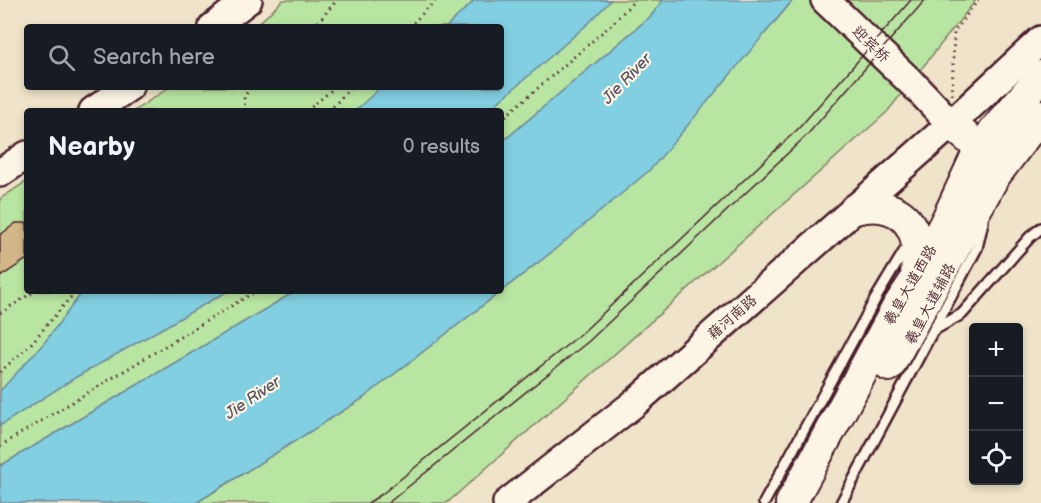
<!DOCTYPE html>
<html lang="en">
<head>
<meta charset="utf-8">
<style>
  :root { --surface:#171b24; --page:#242831; --text:#f1f3f6; --muted:#9ea1a6; --line:#363941 }
  body { margin:0; font-family:"Balsamiq Sans","LXGW WenKai TC",sans-serif; background:var(--page); color:var(--text) }
  .controls { position:absolute; right:18px; bottom:18px; display:grid; overflow:hidden; border-radius:6px; box-shadow:0 3px 9px #0003 }
  .controls button { width:54px; height:54px; display:grid; place-items:center; padding:0; border:0; border-bottom:2px solid var(--line); background:var(--surface); color:var(--text); font:30px sans-serif }
  .list { margin:0; padding:0; list-style:none }
  h2 { display:flex; justify-content:space-between; align-items:center; height:78px; margin:0; padding:0 24px; font-size:26px }
  h2 small { font-size:20px; font-weight:400; color:var(--muted) }
  .icon { flex:none; width:33px; height:33px; fill:none; stroke:currentColor; stroke-width:2; stroke-linecap:round; stroke-linejoin:round }
  .map { position:relative; flex:none; width:1041px; height:503px; overflow:hidden }
  .search { position:absolute; background:var(--surface); box-shadow:0 3px 9px #0003; left:24px; top:24px; width:480px; height:66px; display:flex; align-items:center; gap:15px; box-sizing:border-box; padding:0 21px; border-radius:6px; color:var(--muted); font-size:22px }
  .panel { position:absolute; background:var(--surface); box-shadow:0 3px 9px #0003; left:24px; top:108px; width:480px; height:186px; border-radius:6px }
  .map>svg:first-child { display:block }
  .green { fill:#b9e5a2; stroke:#828266; stroke-width:1.5 }
  .water { fill:#82cfe1; stroke:#6c8998; stroke-width:1.5 }
  .building { fill:#d2b888; stroke:#4a1f2b; stroke-width:1.5 }
  .lines { fill:none; stroke-linecap:round; stroke-linejoin:round }
  .service-casing { stroke:#4a1f2b; stroke-width:14 }
  .secondary-casing { stroke:#4a1f2b; stroke-width:32 }
  .primary-casing { stroke:#4a1f2b; stroke-width:34 }
  .path { stroke:#4a1f2b; stroke-width:3; stroke-dasharray:1.5 4.5; stroke-linecap:butt }
  .service { stroke:#fcf5e5; stroke-width:9 }
  .secondary { stroke:#fcf5e5; stroke-width:27 }
  .primary { stroke:#fcf5e5; stroke-width:30 }
  .tram { stroke:#4a1f2b; stroke-width:1.5 }
  .labels { text-anchor:middle; stroke-width:4.5; stroke-linejoin:round; paint-order:stroke }
  .street-label { font-size:15px; fill:#4a1f2b; stroke:#fcf5e5 }
  .water-label { font-size:16px; font-style:italic; fill:#5b5462; stroke:#fcf5e5 }
</style>
</head>
<body>
<div class="map">
<svg width="1041" height="503" viewBox="0 0 1041 503">
  <rect width="100%" height="100%" fill="#efe3c9"/>
  <filter id="ink" filterUnits="userSpaceOnUse"><feTurbulence type="fractalNoise" baseFrequency=".0167" numOctaves="2"/><feDisplacementMap in="SourceGraphic" scale="12" xChannelSelector="R" yChannelSelector="G"/><feConvolveMatrix kernelMatrix="1 2 1 2 8 2 1 2 1" color-interpolation-filters="sRGB"/></filter>
  <g filter="url(#ink)">
    <!-- green -->
    <path class="green" d="M283 0H663L651 16 501 143V111H134L170 87H501V27H255Z
      M793 0H976L887 112 447 503H196L362 399 553 251 767 31Z
      M27 181V291H296L0 466V199Z"/>
    <!-- water -->
    <path class="water" d="M475 0H611L590 22 488 111H355L381 87H501V27H446Z
      M663 0H793L651 169 553 251 362 399 196 503H0V466L296 291H501V143L651 16Z
      M83 291H228L73 379 0 426V391L44 343Z"/>
    <!-- building -->
    <path class="building" d="M16 223H27V259L0 277V235Z"/>
    <g class="lines">
      <defs>
        <path id="service" d="M934 330 962 314 1030 237 1041 228
          M764 503 876 298 908 245
          M841 503 977 248 983 222"/>
        <path id="secondary" d="M825 0 918 89 951 124
          M213 27 248 0
          M93 111 129 87
          M0 173 27 155
          M507 503 636 402 951 124 1041 40"/>
        <path id="primary" d="M951 124 980 148 989 166
          M855 209C878 203 904 207 914 233 919 245 917 262 916 275
          M889 366 994 177 1041 115
          M791 503 898 306 916 279 948 217 980 148 1041 76"/>
      </defs>
      <!-- service casing -->
      <use href="#service" class="service-casing"/>
      <!-- secondary casing -->
      <use href="#secondary" class="secondary-casing"/>
      <!-- primary casing -->
      <use href="#primary" class="primary-casing"/>
      <!-- path -->
      <path class="path" d="M314 27 337 0
        M409 27 436 0
        M952 95 954 32 978 0
        M245 111 244 97 251 87
        M307 111 335 87
        M329 111 351 87
        M501 120 612 24 635 0
        M0 313 35 291
        M0 372 29 346 76 291
        M0 446 256 291"/>
      <!-- service -->
      <use href="#service" class="service"/>
      <!-- secondary -->
      <use href="#secondary" class="secondary"/>
      <!-- primary -->
      <use href="#primary" class="primary"/>
      <!-- tram -->
      <path class="tram" d="M368 503 382 494 582 333 799 128 911 0
        M388 503 589 341 807 135 925 0"/>
    </g>
  </g>
  <g class="labels">
    <!-- street labels -->
    <g class="street-label">
      <text transform="translate(871 44) rotate(44)" y="5">迎宾桥</text>
      <text transform="translate(910 285) rotate(-60)" y="5">羲皇大道西路</text>
      <text transform="translate(930 304) rotate(-62)" y="5">羲皇大道辅路</text>
      <text transform="translate(732 317) rotate(-41)" y="5">藉河南路</text>
    </g>
    <!-- water labels -->
    <g class="water-label">
      <text transform="translate(626 78) rotate(-46)" y="6">Jie River</text>
      <text transform="translate(252 397) rotate(-34)" y="6">Jie River</text>
    </g>
  </g>
</svg>
<div class="controls">
<button>+</button>
<button>−</button>
<button><svg class="icon" aria-label="locate" viewBox="0 0 24 24"><circle cx="12" cy="12" r="6"/><path d="M12 2v4M12 18v4M2 12h4M18 12h4"/></svg></button>
</div>
<div class="search"><svg class="icon" aria-label="search" viewBox="0 0 24 24"><circle cx="10" cy="10" r="6"/><path d="M15 15l6 6"/></svg>Search here</div>
<section class="panel">
<h2>Nearby<small>0 results</small></h2>
<ul class="list">
</ul>
</section>
</div>
</body>
</html>
